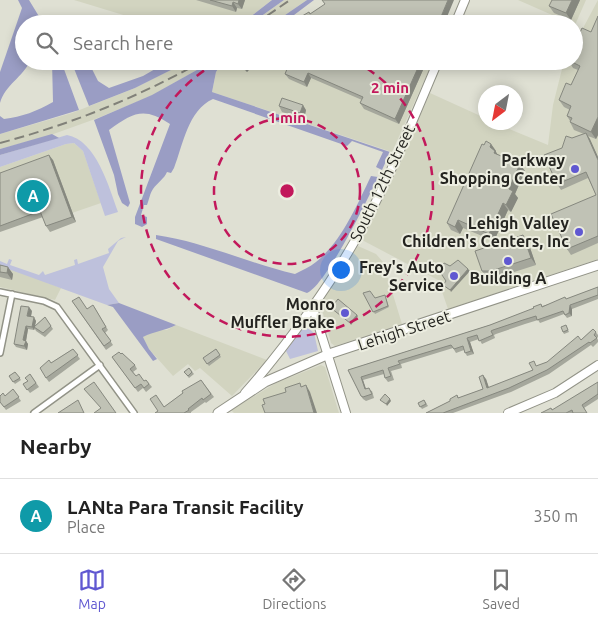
<!DOCTYPE html>
<html lang="en">
<head>
<meta charset="utf-8">
<style>
  :root { --surface:#fff; --page:#f6f6f6; --text:#222; --muted:#767676; --line:#e0e0e0; --accent:#6058d1 }
  body { margin:0; font-family:Ubuntu,sans-serif; background:var(--page); color:var(--text) }
  .compass { position:absolute; left:478px; top:85px; width:45px; height:45px; border-radius:50%; background:var(--surface); box-shadow:0 2px 12px #0003; rotate:212deg }
  .you { position:absolute; left:340px; top:269px; width:18px; height:18px; margin:-12px; border:4px solid #fff; border-radius:50%; background:#1a73e8; box-shadow:0 0 0 8px #1a73e833 }
  .badge { display:grid; place-items:center; width:32px; height:32px; border-radius:50%; background:var(--accent); color:#fff; font-size:16px; font-weight:700 }
  .pin { position:absolute; translate:-50% -50%; border:2px solid #fff; box-shadow:0 1px 5px #0006 }
  .list { margin:0; padding:0; list-style:none }
  h2 { display:flex; justify-content:space-between; align-items:center; height:65px; margin:0; padding:0 20px; font-size:21px }
  h2 small { font-size:16px; font-weight:400; color:var(--muted) }
  .list li { display:grid; grid-template-columns:32px 1fr auto; gap:15px; align-items:center; box-sizing:border-box; height:75px; padding:0 20px; border-top:1px solid var(--line) }
  .list b { display:block; font-size:19px; white-space:nowrap }
  .list p { margin:0; font-size:16px; white-space:nowrap; color:var(--muted) }
  .list em { font-size:16px; font-style:normal; color:var(--muted) }
  .icon { flex:none; width:28px; height:28px; fill:none; stroke:currentColor; stroke-width:2; stroke-linecap:round; stroke-linejoin:round }
  .map { position:relative; flex:none; width:598px; height:413px; overflow:hidden }
  .search { position:absolute; background:var(--surface); box-shadow:0 2px 12px #0003; left:15px; right:15px; top:15px; height:55px; display:flex; align-items:center; gap:12px; box-sizing:border-box; padding:0 18px; border-radius:28px; color:var(--muted); font-size:19px }
  .sheet { height:140px; background:var(--surface) }
  nav { display:flex; justify-content:space-around; align-items:center; box-sizing:border-box; height:70px; border-top:1px solid var(--line); background:var(--surface); font-size:14px; color:var(--muted) }
  nav a { display:grid; justify-items:center; gap:2px }
  nav .on { color:var(--accent) }
  .map>svg:first-child { display:block }
  .built { fill:#d2d4c0 }
  .green { fill:#bec1dc }
  .forest { fill:#9a9dc4 }
  .lines { fill:none; stroke-linecap:round; stroke-linejoin:round }
  .street-casing { stroke:#929387; stroke-width:8 }
  .secondary-casing { stroke:#929387; stroke-width:10 }
  .primary-casing { stroke:#929387; stroke-width:11 }
  .street { stroke:#fff; stroke-width:5 }
  .secondary { stroke:#fff; stroke-width:8 }
  .primary { stroke:#fff; stroke-width:9 }
  .rail { stroke:#818179; stroke-width:2; stroke-dasharray:10 5; stroke-linecap:butt }
  .wall { fill:#a5a79c }
  .shaded-wall { fill:#86887f }
  .building { fill:#c0c2b5; stroke:#86887f }
  .ring { fill:none; stroke:#c2185b; stroke-width:2.5; stroke-dasharray:9 6 }
  .poi-dot { fill:#6058d1; stroke:#ecede0; stroke-width:2 }
  .labels { text-anchor:middle; stroke-width:4; stroke-linejoin:round; paint-order:stroke }
  .poi-label { font-size:16px; font-weight:bold; fill:#242420; stroke:#ecede0; text-anchor:end }
  .street-label { font-size:16px; fill:#242420; stroke:#ecede0 }
  .centre { fill:#c2185b; stroke:#ecede0; stroke-width:2.5 }
  .ring-label { font-size:15px; text-anchor:middle; font-weight:bold; fill:#c2185b; stroke:#ecede0; stroke-width:4; stroke-linejoin:round; paint-order:stroke }
</style>
</head>
<body>
<div class="map">
<svg width="598" height="413" viewBox="0 0 598 413">
  <rect width="100%" height="100%" fill="#dfe0d3"/>
  <!-- built -->
  <path class="built" d="M74 0H272L241 24H153Z
    M284 0H307L272 24H250Z
    M518 0H586L575 25Z
    M598 0V259L448 309 438 280 362 240 384 197 430 93 485 118 486 122 495 123 548 145 553 105 564 61H574V35L582 30Z
    M189 61H213L151 96 98 118 48 136 0 149V134L72 113 135 88Z
    M223 61H433L392 152 212 92 216 72Z
    M74 143 83 151 101 203 72 213 53 160 0 179V167L66 144Z
    M358 246 376 254 383 262 402 324 335 346 331 343 321 306 325 295Z
    M0 266 12 269 61 288 55 300 0 287Z
    M176 325 267 360 232 396 200 368 195 371 188 364 173 376 149 349 143 337 156 330H167Z
    M321 365 325 367 339 413H234L231 410 276 383Z"/>
  <!-- green -->
  <path class="green" d="M67 135C96 140 109 187 118 212L105 216 83 151 74 143 66 144 0 167V155Z
    M126 237 118 241 103 267 109 289 119 303 107 305 0 266V261L7 264 9 259 12 260 10 265 39 275 43 271 45 275 75 265 74 260 77 259 78 264 109 253 108 249 121 238Z
    M308 328 314 333 318 351 290 359 286 351 302 329Z"/>
  <!-- forest -->
  <path class="forest" d="M18 0H29L43 23 24 24V61H30C23 77 5 85 0 103V72L22 8Z
    M272 0H284L250 24H241Z
    M307 0H314L282 24H272Z
    M52 61H61L79 110 0 134V116L4 119C22 117 37 111 53 102Z
    M71 61H88L98 81 109 88 143 76 169 61H189L135 88 89 106Z
    M213 61H223L216 72 212 92 390 152 382 170 376 167 383 152 352 141 347 146 213 99C188 110 183 145 174 168L171 173 167 172C164 179 158 182 153 189 150 193 149 200 147 205H144L141 215 147 217V224L142 227 135 224V217L170 124C144 107 134 112 109 130L130 203 128 207 122 203 118 194 114 175 94 120 152 95Z
    M52 134 59 138 0 155V149Z
    M371 176 378 177C368 199 326 285 307 293L156 239V235C204 242 248 263 295 274 302 270 310 267 316 262 342 241 357 205 371 176Z
    M119 303 176 325C165 331 154 331 143 337L149 349 157 359 153 361 113 307 107 305Z"/>
  <g class="lines">
    <defs>
      <path id="street" d="M0 292 44 301 57 307 134 413
        M0 353 12 294
        M34 413 100 365"/>
      <path id="secondary" d="M455 24 465 0
        M312 305 346 413
        M245 393C288 344 335 279 366 221 393 170 415 115 438 61
        M508 413 555 393 598 365"/>
      <path id="primary" d="M218 413 265 382 329 354 598 265"/>
    </defs>
    <!-- street casing -->
    <use href="#street" class="street-casing"/>
    <!-- secondary casing -->
    <use href="#secondary" class="secondary-casing"/>
    <!-- primary casing -->
    <use href="#primary" class="primary-casing"/>
    <!-- street -->
    <use href="#street" class="street"/>
    <!-- secondary -->
    <use href="#secondary" class="secondary"/>
    <!-- primary -->
    <use href="#primary" class="primary"/>
    <!-- rail -->
    <path class="rail" d="M255 24 290 0
      M0 143C72 124 138 97 203 61"/>
  </g>
  <!-- wall -->
  <path class="wall" d="M196 0H245L242 9 237 8 236 12Z
    M580 0 571 20 554 13 549 6Z
    M598 16V135L596 139 588 136 598 157V243L571 255 567 249 596 195 588 178 561 190 557 184 562 148 572 138 584 134 574 130 570 122V121L567 116 570 110 564 107 559 100 571 85 578 70 573 68 569 61H574L591 32Z
    M236 61H257L247 72 240 66Z
    M427 61 399 124 364 109 360 103 362 100 311 78 307 87 289 79 285 74 292 65Z
    M279 106 306 110 304 119 282 112Z
    M491 144 496 151V152L497 154 525 171 515 194 518 198 511 212 508 210 494 241 463 228 460 234 451 230 447 223 484 145Z
    M53 160 76 222 50 232 46 226 43 217 0 232V173Z
    M523 235 528 242 536 265 496 278H487L482 271Z
    M0 265 13 274 12 280 0 277Z
    M598 287V299L572 309V316L567 318 564 314 540 323 538 320 525 324 496 334 494 335 495 338 482 344 479 339 470 342 474 354 467 356 464 350 456 353 453 348 401 364 402 368 391 371 394 380 388 382 385 378 384 374 363 380 366 389 372 391 374 398 366 401 363 399 361 396 348 370 490 325 542 306 567 299Z
    M363 293 375 298 385 295 389 307 375 314Z
    M72 301 87 309 95 308 108 330 105 333 113 345 106 350Z
    M32 311 31 317 36 321 35 326 45 317 53 329 45 337 36 331 35 329 34 330 28 329 26 341 28 344 27 350 16 347 14 344Z
    M566 325 569 332 564 334 563 332Z
    M593 329 598 335V337L597 338 598 340V342L593 347 591 345 549 374 511 392 453 413H426L450 401 457 395 459 398 483 389 486 379 489 388 533 370 537 366 547 362 581 340Z
    M73 349 80 359 49 382 46 378 51 363Z
    M216 349 221 357 209 366 203 358Z
    M121 354 135 365 137 369 133 372 136 376 144 381 146 380 152 387 146 392 143 388 138 392 112 357Z
    M189 368 194 374 189 378 184 372Z
    M15 372 21 380 15 384 9 376Z
    M30 374 39 387 30 393 23 384 28 381Z
    M201 380 214 397 206 403 205 402 191 412V413H155L164 407Z
    M598 382V399L584 408 587 413H541L553 410Z
    M13 389 21 401 6 410 0 402 5 396Z
    M424 400 428 406 422 409 418 403Z"/>
  <!-- shaded-wall -->
  <path class="shaded-wall" d="M239 0H245L242 9 238 4Z
    M448 0H454L444 24H438Z
    M572 0H580L571 20 566 13Z
    M233 2 237 8 236 12 232 6Z
    M249 61H257L247 72 244 67Z
    M421 61H427L399 124 395 119Z
    M308 73 311 78 307 87 304 82Z
    M303 105 306 110 304 119 300 113Z
    M598 117V135L596 139 591 132Z
    M586 133 590 139 598 157V160Z
    M491 144 496 151V152L500 158 499 160 490 147Z
    M49 155 53 160 76 222 72 217Z
    M520 164 525 171 515 194 518 198 511 212 506 205 509 189Z
    M503 203 508 210 494 241 489 234Z
    M458 220 463 228 460 234 455 227Z
    M523 235 528 242 536 265 531 258Z
    M8 267 13 274 12 280 7 273Z
    M468 269 470 271 451 292 450 290Z
    M570 305 572 309V316L569 313Z
    M29 307 32 311 30 320 27 316Z
    M357 315 358 316 351 325 350 323Z
    M34 317 36 321 34 330 32 327Z
    M26 326 28 329 26 341 28 344 27 350 24 346 23 340Z
    M467 338 470 342 474 354 471 351Z
    M483 375 486 379 490 391 487 388Z
    M361 377 363 380 367 392 365 389Z
    M306 385 310 392 317 413H314Z
    M390 399 391 401 387 406 386 404Z"/>
  <!-- building -->
  <path class="building" d="M210 0H239L238 4 233 2 232 6Z
    M322 0H448L438 24H294L297 19 309 12 310 14 325 4Z
    M552 0H572L566 13 549 6Z
    M598 16V117L591 132 570 122 572 118 567 116 571 106 559 100 566 83 571 85 580 66 570 61H574V46L582 28 591 32Z
    M237 61H249L244 67Z
    M293 61H421L395 119 360 103 363 97 308 73 304 82 285 74 289 64 292 65Z
    M282 98 303 105 300 113 279 106Z
    M586 133 598 160V236L567 249 551 214 596 195 586 172 557 184 544 155 562 148 566 136 572 138Z
    M486 141 491 144 490 147 495 151 494 153 520 164 509 189 513 191 506 205 503 203 489 234 458 220 455 227 447 223 482 144 484 145Z
    M49 155 72 217 46 226 40 211 0 226V173Z
    M523 235 531 258 491 271H482L475 251Z
    M458 260 468 269 450 290 443 285 446 281 438 269 444 263 450 266Z
    M0 265 8 267 7 273 0 272Z
    M598 287V295L570 305 569 313 565 315 563 311 537 320 536 316 523 320 493 330 491 331 493 335 479 341 477 335 467 338 471 351 465 353 463 346 454 349 451 345 398 361 400 364 388 368 391 376 385 378 383 370 361 377 365 389 369 388 372 394 363 397 361 396 348 370 490 325 534 308 533 307 541 304 542 307 565 297 566 299Z
    M370 291 375 298 385 295 388 306 373 312 363 293Z
    M79 297 87 309 93 305 106 327 102 329 111 341 104 346 72 301Z
    M338 299 357 315 350 323 331 308Z
    M21 306 29 307 27 316 34 317 32 327 26 326 23 340 26 341 24 346 14 344Z
    M45 317 51 326 43 333 34 327Z
    M566 325 568 330 563 332 561 327Z
    M593 329 596 332 594 335 597 338 590 343 589 342 547 370 509 388 443 413H426L450 401V399L457 395 458 398 483 389 479 377 483 375 487 388 533 370 529 363 534 361 536 366 547 362 578 336 581 340Z
    M73 349 78 355 46 378 40 368 49 360 51 363Z
    M216 349 220 355 207 364 203 358Z
    M119 352 121 354 122 353 135 365 130 369 136 376 139 374 144 381 146 380 149 384 144 388 141 384 135 388 112 357Z
    M189 368 192 372 188 376 184 372Z
    M15 372 20 378 13 382 9 376Z
    M30 374 36 383 27 390 23 384 28 381 25 378Z
    M201 380 211 394 203 400 202 398 188 409 189 410 184 413H155L158 411 150 399 156 395 164 407 183 393 182 391Z
    M94 382 116 413H94L101 408 84 389Z
    M598 382V394L582 405 587 413H573L572 410 566 413H541L551 408 552 410Z
    M300 383 301 387 306 385 314 413H265L262 405 265 404 263 399 286 392 285 388Z
    M13 389 19 397 4 407 0 402V396L3 393 5 396Z
    M385 394 390 399 386 404 380 400Z
    M78 400 84 413H58Z
    M424 400 426 404 420 407 418 403Z"/>
  <!-- distance rings -->
  <g class="ring">
    <circle cx="287" cy="191" r="73"/>
    <path d="M354 61A146 146 0 1 1 220 61"/>
  </g>
  <!-- markers -->
  <g class="poi-dot">
    <circle cx="575" cy="169" r="5"/>
    <circle cx="579" cy="232" r="5"/>
    <circle cx="508" cy="261" r="5"/>
    <circle cx="454" cy="276" r="5"/>
    <circle cx="345" cy="313" r="5"/>
  </g>
  <g class="labels">
    <!-- poi labels -->
    <g class="poi-label">
      <text x="565" y="166">Parkway<tspan x="565" dy="18">Shopping Center</tspan></text>
      <text x="569" y="229">Lehigh Valley<tspan x="569" dy="18">Children's Centers, Inc</tspan></text>
      <text x="444" y="273">Frey's Auto<tspan x="444" dy="18">Service</tspan></text>
      <text x="508" y="284" text-anchor="middle">Building A</text>
      <text x="335" y="310">Monro<tspan x="335" dy="18">Muffler Brake</tspan></text>
    </g>
    <!-- street labels -->
    <g class="street-label">
      <text transform="translate(382 183) rotate(-64)" y="6">South 12th Street</text>
      <text transform="translate(404 330) rotate(-18)" y="6">Lehigh Street</text>
    </g>
  </g>
  <circle cx="287" cy="191" r="8" class="centre"/>
  <g class="ring-label">
    <text x="390" y="93">2 min</text>
    <text x="287" y="123">1 min</text>
  </g>
</svg>
<svg class="compass" viewBox="-18 -18 36 36"><path d="M0-13l5 13h-10z" fill="#e53935"/><path d="M0 13l5-13h-10z" fill="#767676"/></svg>
<div class="you"></div>
<div class="pin badge" style="left:33px;top:196px;background:#0f9aa8">A</div>
<div class="search"><svg class="icon" aria-label="search" viewBox="0 0 24 24"><circle cx="10" cy="10" r="6"/><path d="M15 15l6 6"/></svg>Search here</div>
</div>
<section class="sheet">
<h2>Nearby<small></small></h2>
<ul class="list">
<li><span class="badge" style="background:#0f9aa8">A</span><div><b>LANta Para Transit Facility</b><p>Place</p></div><em>350 m</em></li>
</ul>
</section>
<nav>
<a class="on"><svg class="icon" aria-label="map" viewBox="0 0 24 24"><path d="M3 6l6-2 6 2 6-2v14l-6 2-6-2-6 2zM9 4v14M15 6v14"/></svg>Map</a>
<a><svg class="icon" aria-label="directions" viewBox="0 0 24 24"><path d="M12 3l9 9-9 9-9-9zM9 14v-3h6M13 9l2 2-2 2"/></svg>Directions</a>
<a><svg class="icon" aria-label="saved" viewBox="0 0 24 24"><path d="M7 4h10v16l-5-4-5 4z"/></svg>Saved</a>
</nav>
</body>
</html>
